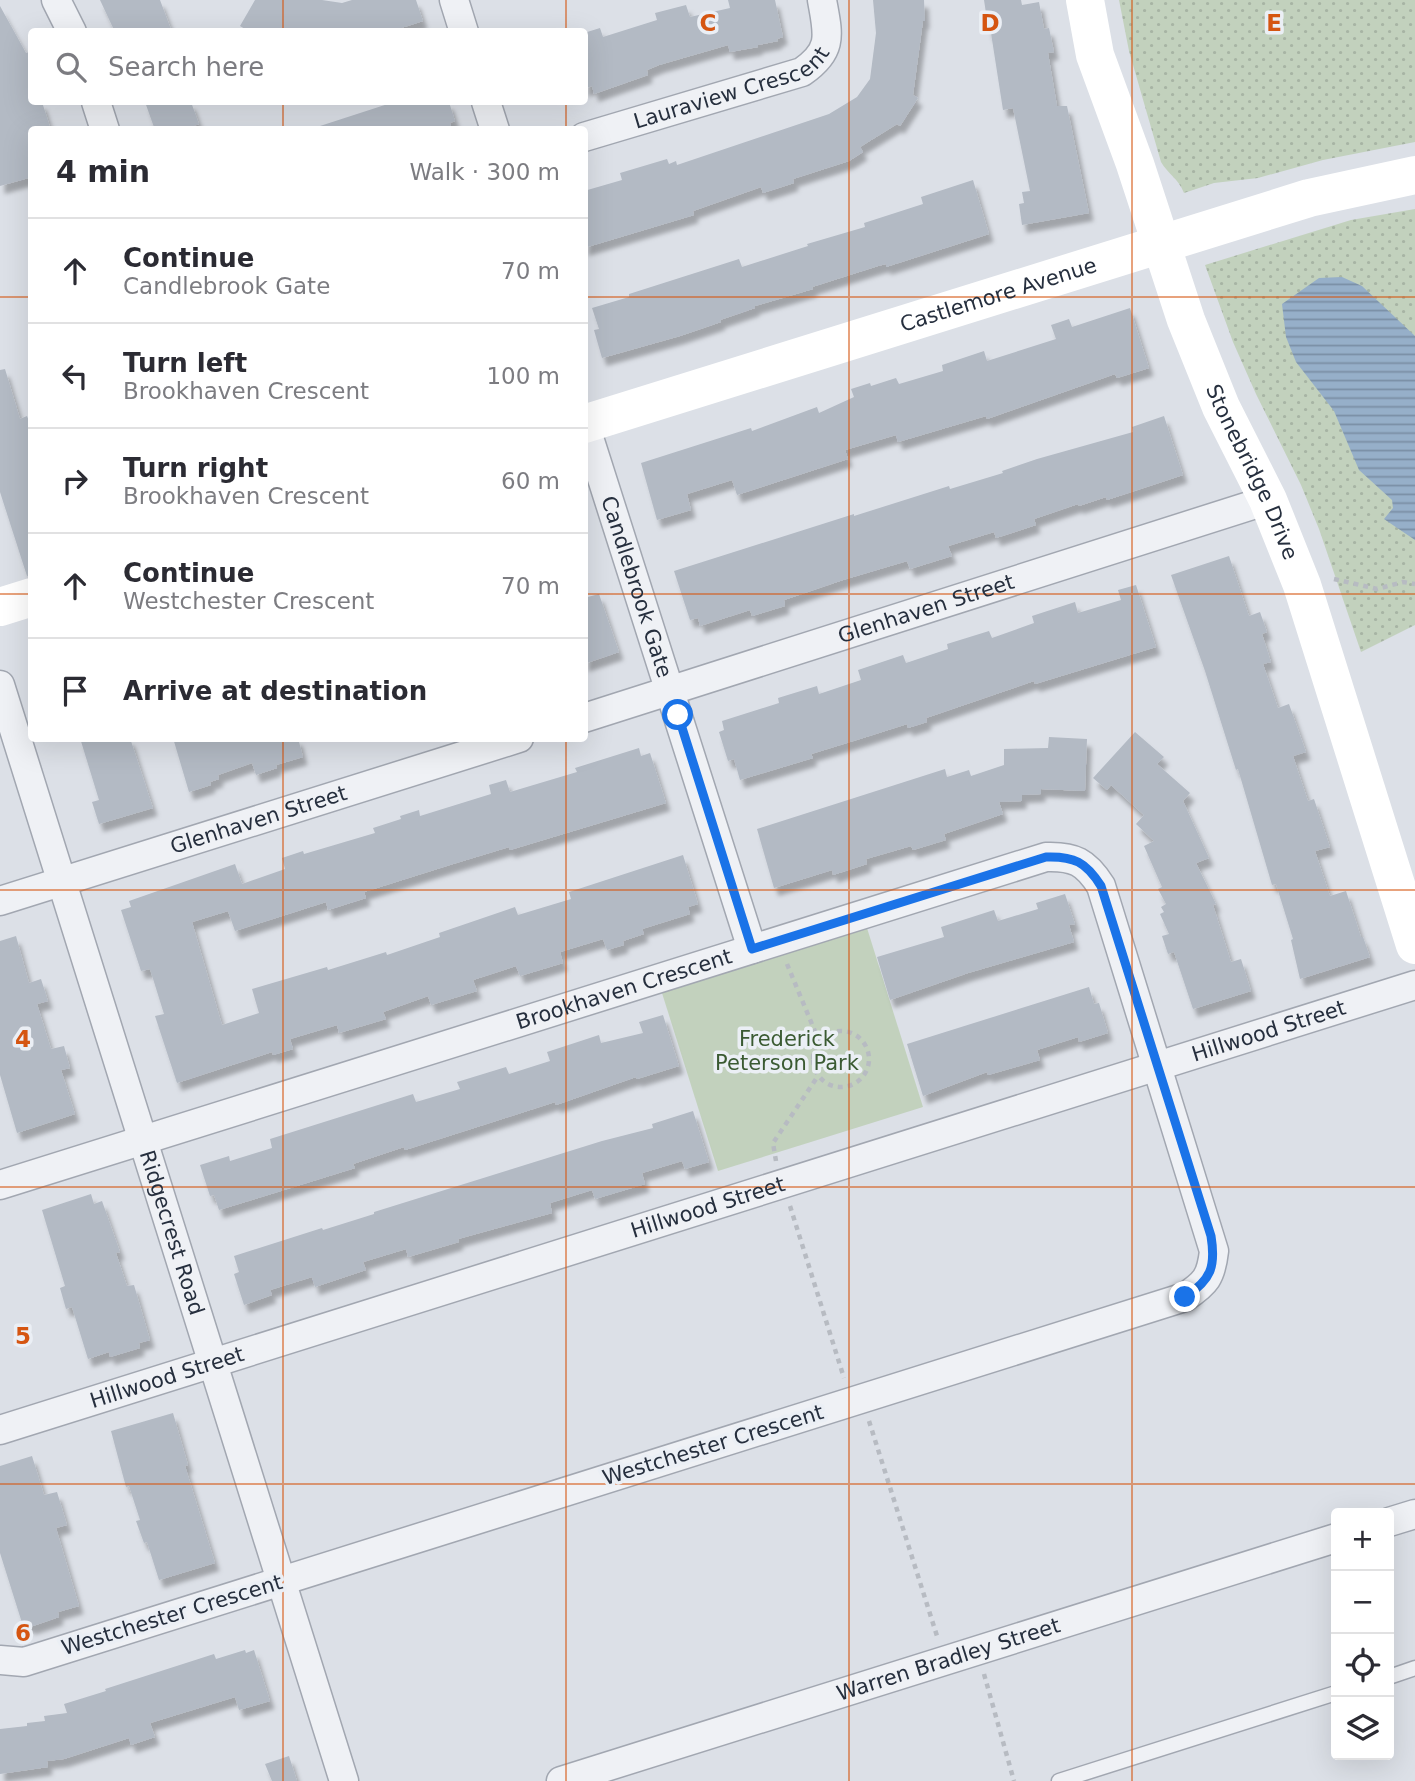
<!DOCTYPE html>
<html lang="en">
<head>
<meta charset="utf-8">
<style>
  :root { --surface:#fff; --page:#f2f2f3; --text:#2b2b33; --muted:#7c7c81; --line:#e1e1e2 }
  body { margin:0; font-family:"DejaVu Sans",sans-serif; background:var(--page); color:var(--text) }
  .controls { position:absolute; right:21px; bottom:21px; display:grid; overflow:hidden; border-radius:7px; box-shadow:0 7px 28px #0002 }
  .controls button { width:63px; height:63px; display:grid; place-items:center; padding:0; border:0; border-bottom:2px solid var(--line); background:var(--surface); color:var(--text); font:35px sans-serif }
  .stop { position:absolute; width:21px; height:21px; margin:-16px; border:5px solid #1a73e8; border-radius:50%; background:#fff }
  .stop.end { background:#1a73e8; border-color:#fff; box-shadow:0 2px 7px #0008 }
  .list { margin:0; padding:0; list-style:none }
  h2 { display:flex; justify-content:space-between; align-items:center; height:91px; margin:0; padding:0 28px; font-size:30px }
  h2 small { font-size:23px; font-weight:400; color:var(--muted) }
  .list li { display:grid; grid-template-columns:46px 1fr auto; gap:21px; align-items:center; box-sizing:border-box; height:105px; padding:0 28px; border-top:2px solid var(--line) }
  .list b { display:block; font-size:26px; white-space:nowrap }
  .list p { margin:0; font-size:23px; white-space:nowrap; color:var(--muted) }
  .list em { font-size:23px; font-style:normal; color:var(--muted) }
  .icon { flex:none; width:38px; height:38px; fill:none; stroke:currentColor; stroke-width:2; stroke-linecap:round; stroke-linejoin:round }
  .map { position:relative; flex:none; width:1415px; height:1781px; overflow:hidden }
  .search { position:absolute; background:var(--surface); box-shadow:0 7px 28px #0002; left:28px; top:28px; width:560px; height:77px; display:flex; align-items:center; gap:18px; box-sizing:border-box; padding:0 24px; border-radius:7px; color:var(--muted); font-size:26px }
  .panel { position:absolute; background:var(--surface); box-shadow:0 7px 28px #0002; left:28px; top:126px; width:560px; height:616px; border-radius:7px }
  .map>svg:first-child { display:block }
  .grass { fill:url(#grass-dots) }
  .park { fill:#c2d1bd }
  .water { fill:url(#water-rules) }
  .building { fill:#b3bac4; filter:url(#shadow) }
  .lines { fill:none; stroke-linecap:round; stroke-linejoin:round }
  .lane-casing { stroke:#a2a7b1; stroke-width:17 }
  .street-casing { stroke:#a2a7b1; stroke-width:31 }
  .path { stroke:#b7bbc2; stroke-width:4.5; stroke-dasharray:5 5; stroke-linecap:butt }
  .lane { stroke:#eff1f5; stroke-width:14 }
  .street { stroke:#eff1f5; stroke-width:28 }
  .secondary { stroke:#fff; stroke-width:38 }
  .route { stroke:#1a73e8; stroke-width:9 }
  .grid { fill:none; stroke:#d55511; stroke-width:2; stroke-opacity:0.55 }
  .labels { text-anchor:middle; stroke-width:7; stroke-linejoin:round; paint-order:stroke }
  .street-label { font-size:21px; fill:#262f3e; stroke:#ebeff5 }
  .park-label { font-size:21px; fill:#3a5a32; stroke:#ebeff5 }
  .grid-label { font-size:23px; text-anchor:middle; font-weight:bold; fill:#d55511; stroke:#ebeff5; stroke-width:7; stroke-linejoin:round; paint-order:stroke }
</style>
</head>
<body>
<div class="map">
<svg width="1415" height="1781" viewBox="0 0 1415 1781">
  <defs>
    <pattern id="grass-dots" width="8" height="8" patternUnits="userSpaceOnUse" patternTransform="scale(1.75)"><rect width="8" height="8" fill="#c2d1bd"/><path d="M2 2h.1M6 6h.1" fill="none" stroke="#a7b4a4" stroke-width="1.8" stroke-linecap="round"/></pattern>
    <pattern id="water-rules" width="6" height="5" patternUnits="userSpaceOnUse" patternTransform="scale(1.75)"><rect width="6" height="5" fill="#96afc9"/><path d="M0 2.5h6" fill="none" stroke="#7a8fa5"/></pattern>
    <filter id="shadow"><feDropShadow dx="4.5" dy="8" stdDeviation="2" flood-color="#0004"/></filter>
  </defs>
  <rect width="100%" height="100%" fill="#dce0e7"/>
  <!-- grass -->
  <path class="grass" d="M1119 0H1415V142L1323 160 1258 178 1214 183 1184 193C1178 178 1168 174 1161 162L1129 51Z
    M1415 209V625L1361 652 1319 529 1301 485 1256 394 1233 342 1205 265 1351 220Z"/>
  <!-- park -->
  <path class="park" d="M867 928 923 1107 718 1171 662 993Z"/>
  <!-- water -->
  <path class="water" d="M1342 277 1362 286 1415 336V540L1384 519 1393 508 1392 500 1359 470 1334 411 1296 362 1286 337 1282 304 1319 278Z"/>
  <!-- building -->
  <path class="building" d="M100 0H160L172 32H115Z
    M255 0H322L342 3 352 0H416L423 21 389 32H250L240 26Z
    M728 0H775L783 37 777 39 778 41 758 45V47L730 52 728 45 659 65 647 70 648 75 594 94 592 86 584 89V33L600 28 603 37 657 20 655 13 686 5 690 17 730 8Z
    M873 0H924L925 21H923L913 95 918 98 900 126 897 124 860 147 863 152 849 161 793 179 794 183 763 193 761 187 693 211 694 215 584 248V191L622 180 620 173 667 159 669 164 676 161 677 165 829 114 857 97 870 79 876 33Z
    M984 0H1021L1022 5 1039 2 1044 29 1049 28 1054 52 1048 53 1057 106H1067L1089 213 1022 225 1019 204 1024 203 1022 192 1030 191 1013 108 1003 110 991 33H989Z
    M0 6 26 53 32 51V102H42L51 130H32V177L0 186Z
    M145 102H191L199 124 183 130H155Z
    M394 102H449L455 121 450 123 452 130H320V126Z
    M973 180 989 234 886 267V264L878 266 812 287 813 289 755 306V308L720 320 721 322 680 336 602 358 594 330 599 329 592 308 629 297V294L739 259 742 267 808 246 807 244 865 227 864 223 923 204 921 197Z
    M1130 308 1149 368 1117 378 1115 374 987 419 986 416 898 442 896 435 845 450 848 459 737 495 732 480 687 494 691 510 657 520 641 463 751 428 752 431 817 407 819 413 854 397 851 389 870 383 871 386 896 378 899 384 943 371 942 365 984 351 987 361 1056 339 1051 325 1069 319 1072 327Z
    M5 369 20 419 27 416 32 429V575L27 576 0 492V370Z
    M1164 416 1183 475 1107 500 1106 497 1079 506 1078 504 1034 519 1036 525 996 538 994 532 948 546 952 556 910 569 907 561 843 580 784 600 785 606 752 616 750 610 700 626 698 618 690 620 674 571 854 514V516L949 486 950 489 1003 473 1002 471 1037 459 1133 432 1132 427Z
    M1229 556 1249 616 1260 612 1267 632 1262 634 1271 662 1263 664 1278 708 1289 704 1306 752 1293 756 1308 801 1314 799 1330 847 1315 851 1330 896 1346 891 1361 937H1363L1370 957 1300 979 1291 940 1293 939 1276 884 1272 885 1238 769 1236 770 1205 671 1171 575Z
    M1136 585 1156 647 1035 684 1034 681 926 718 927 722 908 728 907 724 863 738 811 754 813 758 740 780 734 759 728 761 719 732 724 730 722 721 779 703 778 698 817 686 819 694 861 680 858 670 903 655 906 663 948 649 947 644 989 631 992 638 1034 623 1032 616 1075 602 1078 613 1121 600 1118 590Z
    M599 594 619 652 584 664V598Z
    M1135 732 1164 757 1157 764 1190 793 1183 801 1209 858 1196 863 1216 904 1213 905 1231 962 1241 959 1251 991 1193 1009 1174 952 1168 954 1162 936 1169 934 1160 914 1164 912 1161 907 1166 904 1158 889 1162 887 1144 846 1154 841 1136 824 1144 815 1111 785 1107 790 1093 778Z
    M1049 737 1087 739 1085 791 1041 789V794L1022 795V801L999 802 1003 814 944 834 946 840 913 850 911 846 866 859 867 864 833 875 832 870 774 888 757 829 945 769 947 777 969 770 971 776 1004 765V749L1048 748Z
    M80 738H130L153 808 99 824 92 802 99 800Z
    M173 738H298L303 757 276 765 277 768 256 775 252 763 218 775 219 779 210 782 211 785 189 792Z
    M639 748 641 756 650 753 666 803 510 850 509 847 453 864 364 892 366 898 328 910 326 902 235 931 228 911 192 922 222 1025 259 1013 252 989 327 967 328 970 386 952 387 955 440 937 439 933 515 907 518 915 571 899 569 892 683 855 698 904 688 907 690 914 642 929 644 934 623 941 624 945 607 950 603 939 560 952 563 963 520 976 516 966 473 980 477 991 431 1005 428 996 383 1012 386 1019 339 1033 337 1025 290 1039 293 1049 273 1055 272 1052 177 1083 155 1016 164 1014 150 969 141 971 121 910 131 907 129 901 235 864 242 884 285 869 282 858 303 851 304 854 375 833 373 828 401 819 400 816 419 810 420 816 491 794 489 785 506 780 510 792 577 772 575 768Z
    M1065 894 1075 924 1069 925 1074 942 968 973 890 1000 877 957 944 937 941 927 994 910 998 921 1038 909 1036 903Z
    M16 936 29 983 41 979 48 1001 37 1004 51 1049 64 1046 70 1068 61 1070 75 1114 17 1133 0 1075V941Z
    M1089 987 1094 1004 1099 1003 1108 1033 1079 1042 1078 1037 1037 1050 1040 1060 988 1075 987 1072 923 1096 907 1044Z
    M663 1015 679 1066 637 1079 636 1077 556 1105 555 1102 405 1150 404 1147 353 1164 355 1168 219 1210 214 1195 210 1196 200 1165 229 1156 230 1161 272 1148 270 1139 413 1094 416 1102 460 1089 457 1082 506 1067 509 1074 550 1061 547 1052 599 1035 601 1043 643 1033 639 1022Z
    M693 1111 709 1162 685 1169 682 1161 642 1173 645 1184 595 1199 592 1190 550 1203 552 1213 458 1239 459 1242 408 1257 406 1249 363 1262 366 1270 315 1287 312 1277 270 1290 272 1295 244 1305 234 1274 239 1272 234 1256 322 1228 323 1230 374 1214V1212L602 1141 653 1128 652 1124Z
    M91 1194 94 1204 102 1201 120 1252 116 1253 127 1286 134 1285 150 1340 139 1343 140 1348 110 1357 109 1352 88 1359 72 1307 66 1309 60 1288 65 1286 42 1210Z
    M173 1413 188 1465 185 1466 215 1563 159 1580 147 1542 144 1543 136 1521 140 1520 129 1486 126 1487 111 1431Z
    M32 1456 44 1495 57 1492 67 1525 56 1528 79 1606 58 1612 59 1617 30 1627 29 1624 23 1626 0 1553V1466Z
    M245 1650 246 1653 254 1650 270 1701 239 1710 235 1697 150 1723 155 1737 131 1745 129 1738 64 1759 47 1761 48 1767 0 1774V1729L27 1726V1723L45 1721 44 1716 67 1713 64 1704 106 1691 105 1689 214 1654 216 1659Z
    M289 1756 297 1781H272L265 1764Z"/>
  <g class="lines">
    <defs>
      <path id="lane" d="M1389 1677 1415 1668
        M1059 1781 1336 1693"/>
      <g id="street">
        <path d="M56 0 72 32"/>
        <path d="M454 0 464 32"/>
        <path d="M96 102 105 130"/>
        <path d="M486 102 495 130"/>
        <path id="s1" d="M584 137 802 72C834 50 828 34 822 0"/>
        <path id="s2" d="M584 422 752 949"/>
        <path id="s3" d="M0 685 344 1781"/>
        <path id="s4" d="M584 718 1268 500"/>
        <path id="s5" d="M0 901 519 738"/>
        <path id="s6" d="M0 1185 1046 857C1074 856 1086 862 1101 886L1214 1251C1211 1277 1206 1283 1185 1297L24 1662 0 1660"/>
        <path id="s7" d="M0 1430 1415 985"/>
        <path d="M1389 1522 1415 1514"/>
        <path id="s8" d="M561 1781 1336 1538"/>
      </g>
    </defs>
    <!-- lane casing -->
    <use href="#lane" class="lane-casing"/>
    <!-- street casing -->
    <use href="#street" class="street-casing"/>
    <!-- path -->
    <path class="path" d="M1334 579 1377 589 1403 582 1415 584
      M787 964 819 1041
      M813 1059a28 28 0 1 1 56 0a28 28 0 1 1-56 0Z
      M776 1161 773 1143 818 1076
      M790 1206 844 1378
      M869 1421 937 1636
      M984 1674 1014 1781"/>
    <!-- lane -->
    <use href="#lane" class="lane"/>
    <!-- street -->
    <use href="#street" class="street"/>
    <!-- secondary -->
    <g class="secondary">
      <path id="s9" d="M1085 0 1095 55 1135 164 1186 320 1221 407 1268 500 1302 585 1415 945"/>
      <path id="s10" d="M584 424 1309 198 1415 175"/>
      <path d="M0 607 32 597"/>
    </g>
  </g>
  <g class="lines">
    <!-- route -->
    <path class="route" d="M678 715 752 949 1046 857C1074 856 1086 862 1101 886L1211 1236C1216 1267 1211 1280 1185 1297"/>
  </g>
  <!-- grid -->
  <path class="grid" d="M283 0V32M566 0V32M849 0V1781M1132 0V1781M283 102V130M566 102V130M0 297H32M584 297H1415M0 594H32M584 594H1415M283 738V1781M566 738V1781M0 890H1415M0 1187H1415M0 1484H1415"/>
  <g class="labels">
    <!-- street labels -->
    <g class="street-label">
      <text dy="7" stroke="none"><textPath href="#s1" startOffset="156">Lauraview Crescent</textPath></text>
      <text dy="7" stroke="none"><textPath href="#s10" startOffset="434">Castlemore Avenue</textPath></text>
      <text dy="7" stroke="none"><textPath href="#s9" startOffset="502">Stonebridge Drive</textPath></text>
      <text dy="7" stroke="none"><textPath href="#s2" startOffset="173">Candlebrook Gate</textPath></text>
      <text dy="7" stroke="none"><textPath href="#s4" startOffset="359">Glenhaven Street</textPath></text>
      <text dy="7" stroke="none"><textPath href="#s5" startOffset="271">Glenhaven Street</textPath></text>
      <text dy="7" stroke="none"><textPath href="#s6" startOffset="654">Brookhaven Crescent</textPath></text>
      <text dy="7" stroke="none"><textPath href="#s7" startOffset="1330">Hillwood Street</textPath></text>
      <text dy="7" stroke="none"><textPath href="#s7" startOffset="742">Hillwood Street</textPath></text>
      <text dy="7" stroke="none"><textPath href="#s3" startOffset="574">Ridgecrest Road</textPath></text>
      <text dy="7" stroke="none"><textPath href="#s7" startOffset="175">Hillwood Street</textPath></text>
      <text transform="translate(713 1445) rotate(-17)" y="7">Westchester Crescent</text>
      <text transform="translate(172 1615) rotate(-17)" y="7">Westchester Crescent</text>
      <text dy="7" stroke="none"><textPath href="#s8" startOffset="406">Warren Bradley Street</textPath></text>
    </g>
    <!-- park labels -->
    <g class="park-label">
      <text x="787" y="1046">Frederick<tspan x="787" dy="24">Peterson Park</tspan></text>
    </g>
  </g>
  <g class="grid-label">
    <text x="708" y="31">C</text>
    <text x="990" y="31">D</text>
    <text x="1274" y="31">E</text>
    <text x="23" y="1047">4</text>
    <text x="23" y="1344">5</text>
    <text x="23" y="1641">6</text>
  </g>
</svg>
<div class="controls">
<button>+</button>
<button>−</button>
<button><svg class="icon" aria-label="locate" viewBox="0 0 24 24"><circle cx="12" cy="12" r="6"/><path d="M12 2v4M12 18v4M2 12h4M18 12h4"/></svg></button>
<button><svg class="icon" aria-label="layers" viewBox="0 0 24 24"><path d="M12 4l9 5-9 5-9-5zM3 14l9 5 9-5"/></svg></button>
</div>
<div class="stop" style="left:678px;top:715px"></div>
<div class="stop end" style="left:1185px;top:1297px"></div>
<div class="search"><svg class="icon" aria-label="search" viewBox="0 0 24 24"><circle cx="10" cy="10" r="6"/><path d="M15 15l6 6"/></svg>Search here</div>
<section class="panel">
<h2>4 min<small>Walk · 300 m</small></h2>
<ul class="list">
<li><svg class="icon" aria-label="ahead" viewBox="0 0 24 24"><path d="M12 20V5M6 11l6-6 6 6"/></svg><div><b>Continue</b><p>Candlebrook Gate</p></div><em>70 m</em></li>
<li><svg class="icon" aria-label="left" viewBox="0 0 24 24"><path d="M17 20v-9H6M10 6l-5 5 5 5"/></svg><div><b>Turn left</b><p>Brookhaven Crescent</p></div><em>100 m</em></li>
<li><svg class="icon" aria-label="right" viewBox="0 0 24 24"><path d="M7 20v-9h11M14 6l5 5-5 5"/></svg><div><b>Turn right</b><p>Brookhaven Crescent</p></div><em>60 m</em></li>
<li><svg class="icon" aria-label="ahead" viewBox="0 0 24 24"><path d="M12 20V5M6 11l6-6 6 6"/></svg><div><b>Continue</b><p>Westchester Crescent</p></div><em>70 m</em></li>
<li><svg class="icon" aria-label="arrive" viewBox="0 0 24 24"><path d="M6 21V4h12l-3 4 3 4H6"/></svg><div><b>Arrive at destination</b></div></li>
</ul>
</section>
</div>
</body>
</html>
